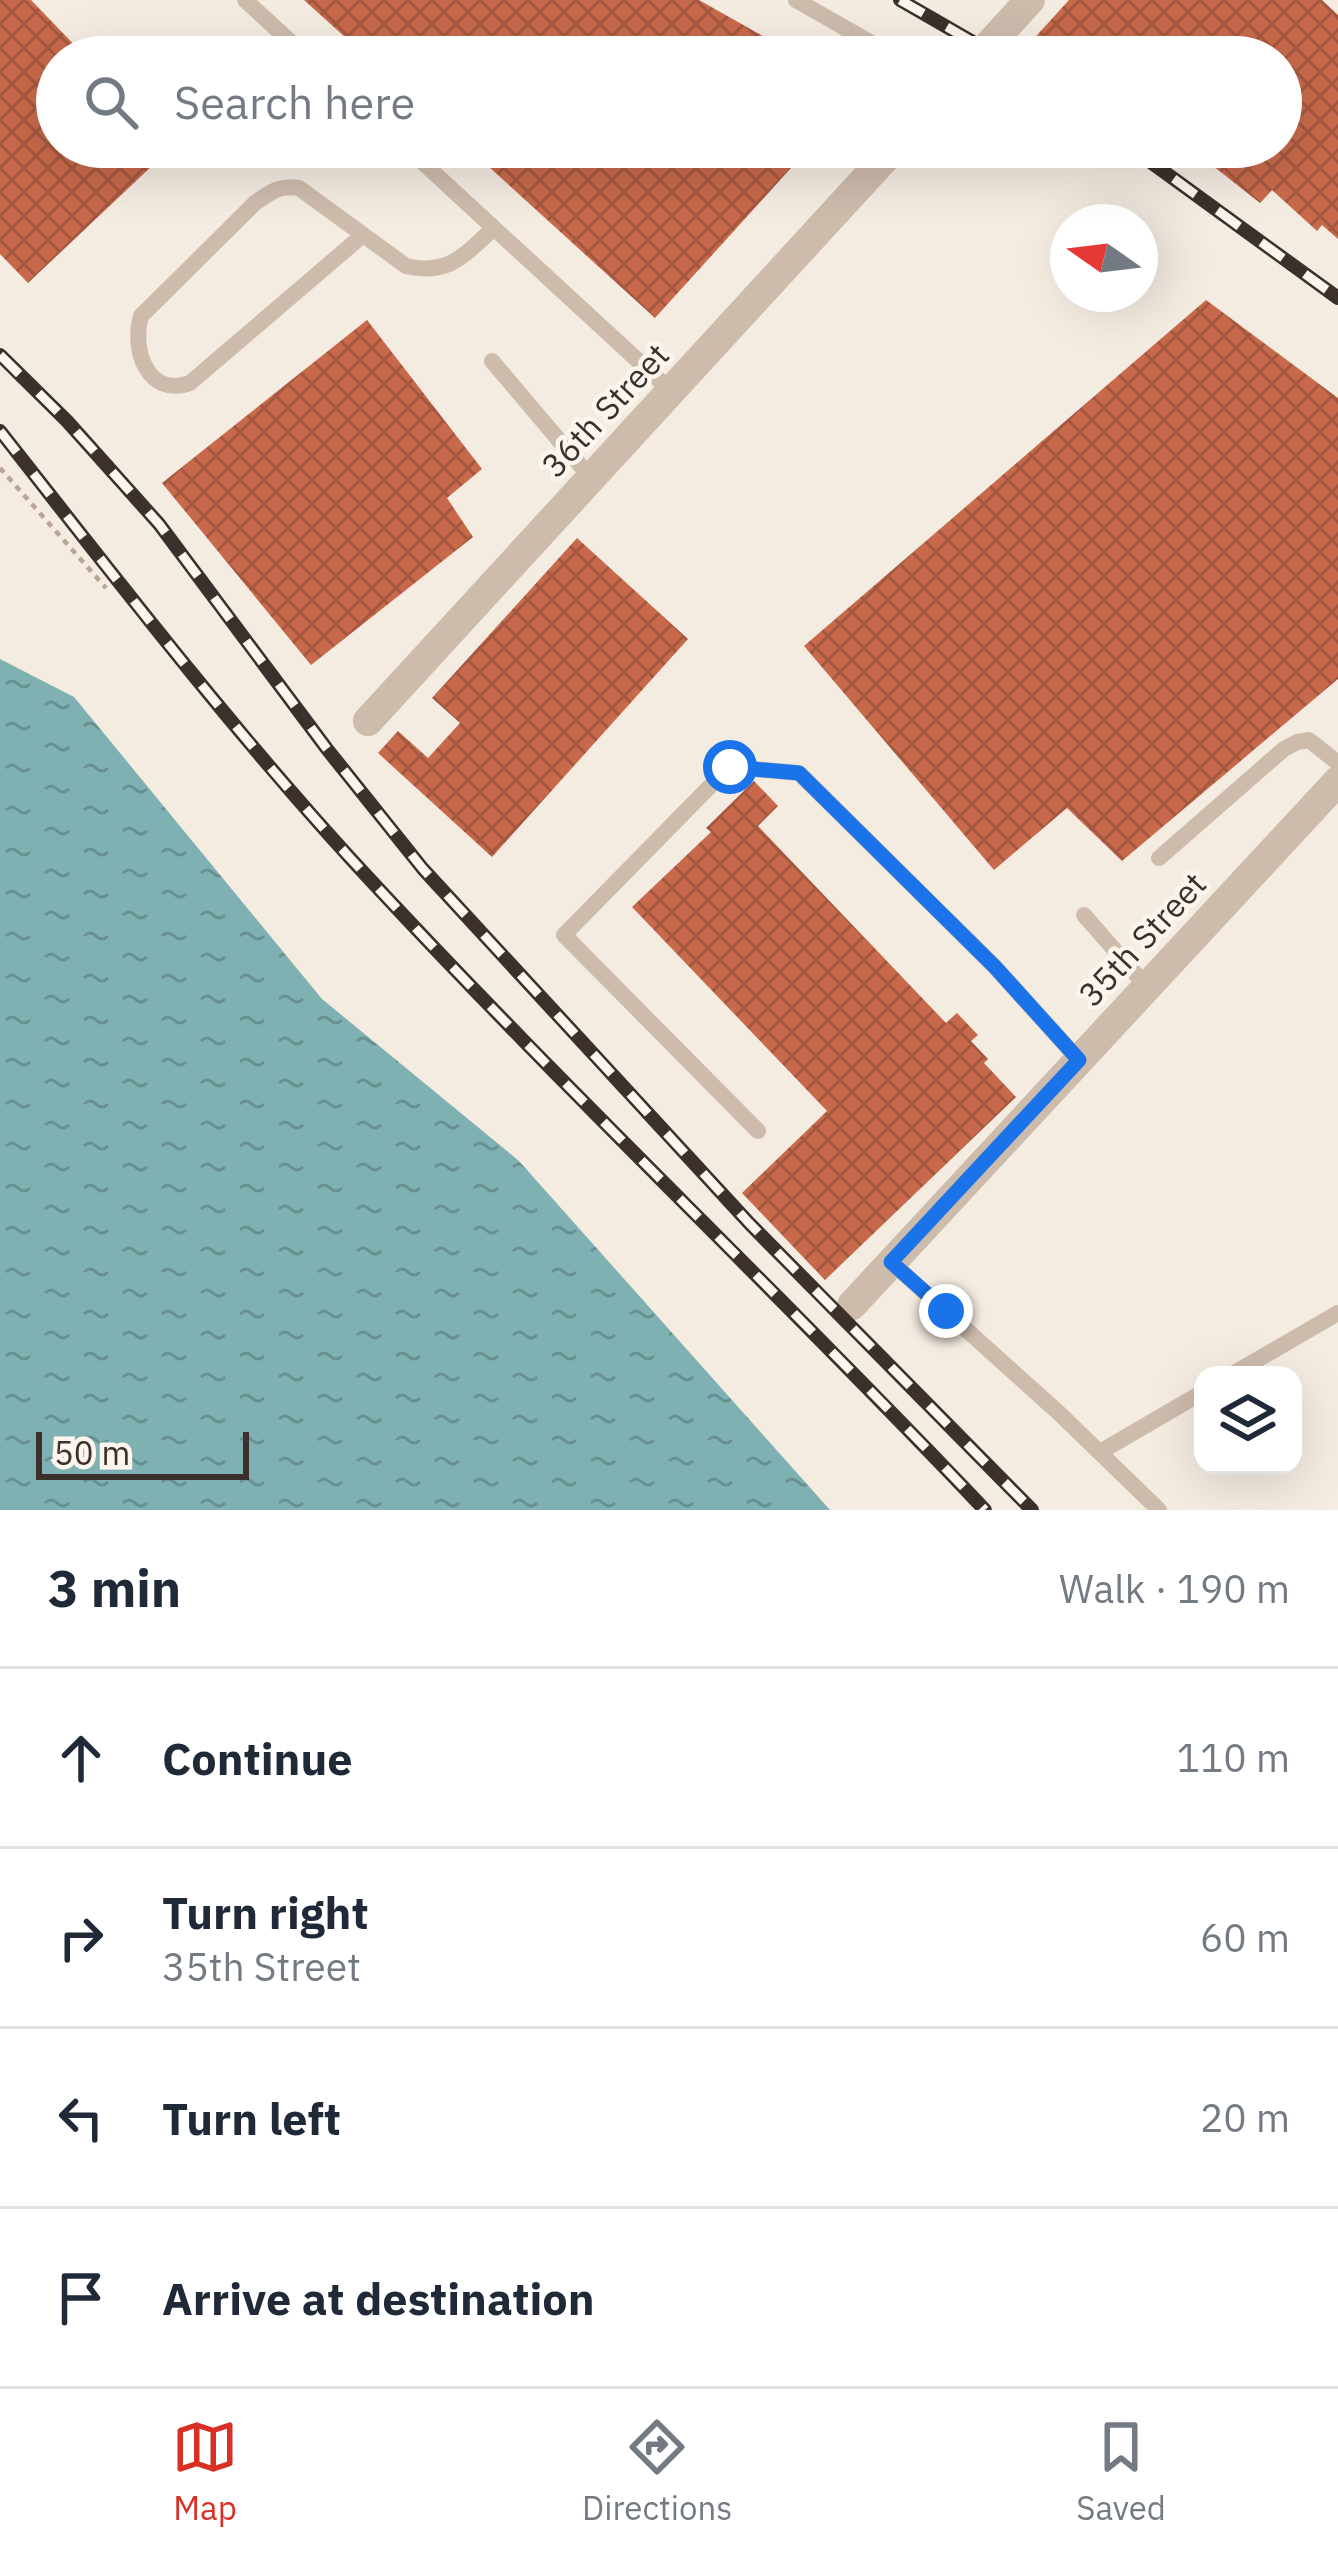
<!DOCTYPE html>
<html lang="en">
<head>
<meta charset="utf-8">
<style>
  :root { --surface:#fff; --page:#f2f2f3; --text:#1f2937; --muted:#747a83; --line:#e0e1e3; --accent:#d93025 }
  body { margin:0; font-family:"IBM Plex Sans",sans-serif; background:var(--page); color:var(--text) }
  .controls { position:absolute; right:36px; bottom:36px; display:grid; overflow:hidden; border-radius:24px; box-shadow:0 12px 48px #0002 }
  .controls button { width:108px; height:108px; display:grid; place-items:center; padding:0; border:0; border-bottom:3px solid var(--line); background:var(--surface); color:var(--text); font:60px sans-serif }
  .compass { position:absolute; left:1050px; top:204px; width:108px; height:108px; border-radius:50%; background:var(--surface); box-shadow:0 12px 48px #0002; rotate:284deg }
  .scale { position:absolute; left:36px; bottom:30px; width:213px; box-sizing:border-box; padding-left:12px; border:6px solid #3b302b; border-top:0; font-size:33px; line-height:42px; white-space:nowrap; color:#3b302b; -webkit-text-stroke:9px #fbf5ee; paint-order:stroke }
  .stop { position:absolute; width:36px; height:36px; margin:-27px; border:9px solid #1a73e8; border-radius:50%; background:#fff }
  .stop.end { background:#1a73e8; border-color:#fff; box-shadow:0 3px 12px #0008 }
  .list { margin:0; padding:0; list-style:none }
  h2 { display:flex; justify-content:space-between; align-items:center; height:156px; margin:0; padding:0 48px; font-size:51px }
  h2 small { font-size:39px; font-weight:400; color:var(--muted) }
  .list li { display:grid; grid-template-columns:78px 1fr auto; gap:36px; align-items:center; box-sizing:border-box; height:180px; padding:0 48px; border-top:3px solid var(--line) }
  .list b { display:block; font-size:45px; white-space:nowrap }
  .list p { margin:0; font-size:39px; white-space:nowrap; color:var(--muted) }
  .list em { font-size:39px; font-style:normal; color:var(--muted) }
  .icon { flex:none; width:66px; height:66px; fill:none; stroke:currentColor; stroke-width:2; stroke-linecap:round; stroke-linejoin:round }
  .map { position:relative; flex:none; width:1338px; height:1510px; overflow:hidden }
  .search { position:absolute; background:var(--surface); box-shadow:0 12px 48px #0002; left:36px; right:36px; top:36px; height:132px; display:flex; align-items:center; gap:30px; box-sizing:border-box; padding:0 42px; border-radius:66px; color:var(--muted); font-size:45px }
  .sheet { height:876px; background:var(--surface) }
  nav { display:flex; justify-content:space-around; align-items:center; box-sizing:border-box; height:168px; border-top:3px solid var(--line); background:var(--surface); font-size:33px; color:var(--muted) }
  nav a { display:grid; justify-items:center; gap:6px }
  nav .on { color:var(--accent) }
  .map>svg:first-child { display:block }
  .water { fill:url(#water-ripples) }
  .building { fill:url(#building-cross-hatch) }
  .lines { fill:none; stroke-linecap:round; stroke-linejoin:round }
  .path { stroke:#b9a596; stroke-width:4.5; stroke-dasharray:6 6; stroke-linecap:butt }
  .lane { stroke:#cdbbac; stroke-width:16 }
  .street { stroke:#cdbbac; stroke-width:30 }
  .rail-casing { stroke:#3b302b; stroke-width:14 }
  .rail { stroke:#fbf5ee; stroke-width:9; stroke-dasharray:27; stroke-linecap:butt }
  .route { stroke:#1a73e8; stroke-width:15 }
  .labels { text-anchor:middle; stroke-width:9; stroke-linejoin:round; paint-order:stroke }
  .street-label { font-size:33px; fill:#3b302b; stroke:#fbf5ee }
</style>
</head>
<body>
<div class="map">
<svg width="1338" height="1510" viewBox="0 0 1338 1510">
  <defs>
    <pattern id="water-ripples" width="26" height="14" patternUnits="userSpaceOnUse" patternTransform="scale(3)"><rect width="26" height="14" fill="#7fb0b2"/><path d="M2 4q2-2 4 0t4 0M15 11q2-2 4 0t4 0" fill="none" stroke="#699091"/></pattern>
    <pattern id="building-cross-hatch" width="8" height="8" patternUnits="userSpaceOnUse" patternTransform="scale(3)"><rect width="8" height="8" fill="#c8694b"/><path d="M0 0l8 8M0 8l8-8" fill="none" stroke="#a4573f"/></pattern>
  </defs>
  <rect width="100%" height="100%" fill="#f4ebe1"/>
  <!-- water -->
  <path class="water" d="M0 659 74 697 322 999 519 1161 830 1510H0Z"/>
  <!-- building -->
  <path class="building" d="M0 0H31L86 57H57V147H172L28 283 0 254Z
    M304 0H699L761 35 785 57H367Z
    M1069 0H1322L1338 15V239L1322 225 1317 231 1272 190 1260 203 1189 147H1281V57H1053L1029 44Z
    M467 147H810L655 318Z
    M1206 300 1338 398V679L1122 861 1067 808 994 870 804 646Z
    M367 320 482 469 447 498 473 537 311 665 162 483Z
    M577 538 688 639 492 857 378 753 398 731 428 758 460 723 432 698Z
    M754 781 778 806 758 826 946 1023 957 1013 978 1035 971 1041 988 1059 984 1063 1016 1097 825 1280 742 1193 827 1111 632 907 711 832 706 828Z"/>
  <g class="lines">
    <!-- path -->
    <path class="path" d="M0 468 106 588"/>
    <!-- lane -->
    <path class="lane" d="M245 0 307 57
      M796 0 896 57
      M406 147 671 391
      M363 235 190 383C148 398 131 350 141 316L255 203C270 192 280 185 299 188L406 266C449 276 464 255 494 228
      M492 361 591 478
      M1159 858 1284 749 1297 742 1309 740 1338 763
      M1084 915 1147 987
      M758 1131 564 935 729 767 799 773 995 967 1079 1060
      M891 1262 1060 1414 1159 1510
      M1231 1375 1338 1313
      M1100 1452 1203 1392"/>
    <!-- street -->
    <path class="street" d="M978 57 1030 0
      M368 721 895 147
      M852 1305 1338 781"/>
    <defs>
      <path id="rail" d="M900 0 999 57
        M1130 147 1338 298
        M0 355 67 421 159 524 327 749 423 869 749 1223 1032 1510
        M0 431C114 576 227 723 351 859 556 1082 777 1290 985 1510"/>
    </defs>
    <!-- rail casing -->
    <use href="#rail" class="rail-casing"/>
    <!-- rail -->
    <use href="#rail" class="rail"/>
  </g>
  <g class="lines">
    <!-- route -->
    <path class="route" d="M730 767 799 773 995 967 1079 1060 891 1262 946 1311"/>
  </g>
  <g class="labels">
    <!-- street labels -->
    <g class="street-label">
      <text transform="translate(605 410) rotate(-47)" y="12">36th Street</text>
      <text transform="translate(1142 939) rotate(-47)" y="12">35th Street</text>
    </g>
  </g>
</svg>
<div class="controls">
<button><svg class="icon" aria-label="layers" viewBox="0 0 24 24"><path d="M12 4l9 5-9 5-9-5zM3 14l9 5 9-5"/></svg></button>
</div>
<svg class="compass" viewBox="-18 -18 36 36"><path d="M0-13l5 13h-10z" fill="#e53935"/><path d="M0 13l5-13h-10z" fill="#747a83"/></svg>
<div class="scale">50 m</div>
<div class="stop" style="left:730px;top:767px"></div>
<div class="stop end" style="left:946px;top:1311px"></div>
<div class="search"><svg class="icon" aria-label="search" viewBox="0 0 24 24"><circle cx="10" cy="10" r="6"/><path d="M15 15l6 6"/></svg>Search here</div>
</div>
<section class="sheet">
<h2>3 min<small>Walk · 190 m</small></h2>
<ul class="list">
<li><svg class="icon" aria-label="ahead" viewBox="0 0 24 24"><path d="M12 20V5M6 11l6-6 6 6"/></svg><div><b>Continue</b></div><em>110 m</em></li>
<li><svg class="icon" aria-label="right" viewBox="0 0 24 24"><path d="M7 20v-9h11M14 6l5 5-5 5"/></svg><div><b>Turn right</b><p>35th Street</p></div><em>60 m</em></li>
<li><svg class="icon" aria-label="left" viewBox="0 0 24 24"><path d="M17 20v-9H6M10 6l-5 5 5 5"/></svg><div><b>Turn left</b></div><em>20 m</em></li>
<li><svg class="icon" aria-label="arrive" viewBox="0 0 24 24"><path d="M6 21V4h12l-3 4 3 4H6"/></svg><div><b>Arrive at destination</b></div></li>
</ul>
</section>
<nav>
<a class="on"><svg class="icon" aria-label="map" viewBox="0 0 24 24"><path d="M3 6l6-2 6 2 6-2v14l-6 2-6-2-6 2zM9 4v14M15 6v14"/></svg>Map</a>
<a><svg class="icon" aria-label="directions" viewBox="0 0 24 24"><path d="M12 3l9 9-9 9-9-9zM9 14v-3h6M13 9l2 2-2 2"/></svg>Directions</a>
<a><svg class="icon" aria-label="saved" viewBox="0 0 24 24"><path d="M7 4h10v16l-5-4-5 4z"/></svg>Saved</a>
</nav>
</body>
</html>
